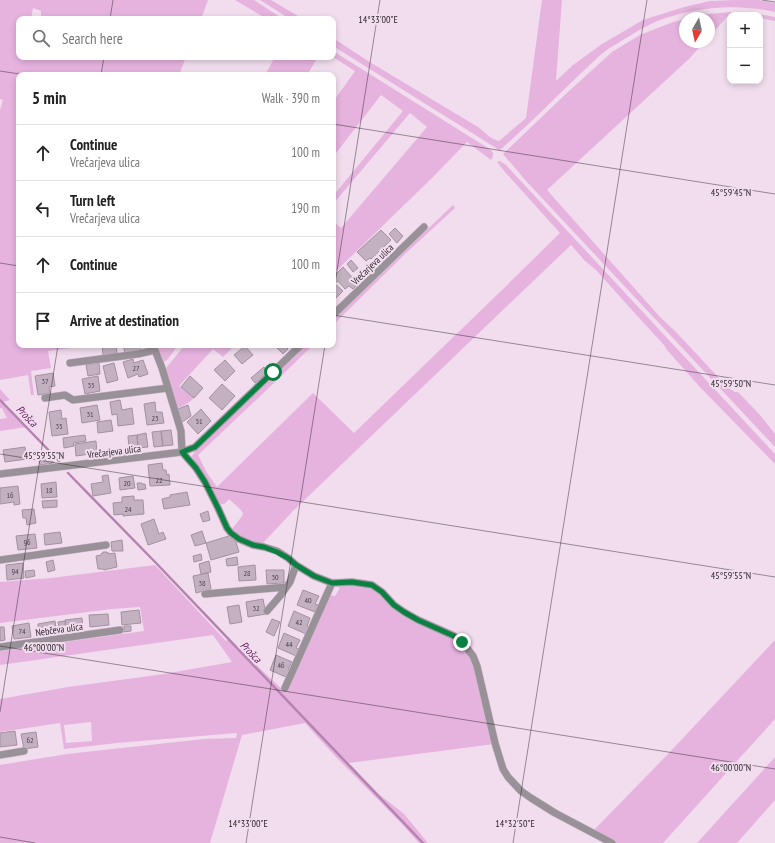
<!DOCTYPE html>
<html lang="en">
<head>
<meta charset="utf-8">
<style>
  :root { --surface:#fff; --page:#f2f2f2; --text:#222; --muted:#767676; --line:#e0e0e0 }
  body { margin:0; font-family:"PT Sans Narrow",sans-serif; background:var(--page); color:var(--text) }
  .controls { position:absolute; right:12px; top:12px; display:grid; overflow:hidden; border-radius:8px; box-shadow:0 2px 6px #0003 }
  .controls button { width:36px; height:36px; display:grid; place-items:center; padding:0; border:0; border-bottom:1px solid var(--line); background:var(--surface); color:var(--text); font:20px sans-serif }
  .compass { position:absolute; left:679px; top:12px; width:36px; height:36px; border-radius:50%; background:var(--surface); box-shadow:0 2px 6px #0003; rotate:189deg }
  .stop { position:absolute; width:12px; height:12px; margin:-9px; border:3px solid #0b8043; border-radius:50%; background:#fff }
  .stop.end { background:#0b8043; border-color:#fff; box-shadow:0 1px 4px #0008 }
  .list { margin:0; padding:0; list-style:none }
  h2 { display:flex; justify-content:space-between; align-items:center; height:52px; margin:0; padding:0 16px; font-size:17px }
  h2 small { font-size:13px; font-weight:400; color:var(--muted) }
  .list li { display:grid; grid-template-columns:26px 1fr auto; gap:12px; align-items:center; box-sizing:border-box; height:56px; padding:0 16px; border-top:1px solid var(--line) }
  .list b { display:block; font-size:15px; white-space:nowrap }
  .list p { margin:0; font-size:13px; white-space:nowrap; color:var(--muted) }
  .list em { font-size:13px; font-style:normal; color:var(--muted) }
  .icon { flex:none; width:22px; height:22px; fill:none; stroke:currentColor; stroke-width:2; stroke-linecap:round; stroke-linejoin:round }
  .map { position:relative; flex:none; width:775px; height:843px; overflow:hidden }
  .search { position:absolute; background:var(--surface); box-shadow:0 2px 6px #0003; left:16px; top:16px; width:320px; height:44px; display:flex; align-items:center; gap:10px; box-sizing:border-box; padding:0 14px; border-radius:8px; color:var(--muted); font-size:15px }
  .panel { position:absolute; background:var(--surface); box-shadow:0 2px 6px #0003; left:16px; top:72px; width:320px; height:276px; border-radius:8px }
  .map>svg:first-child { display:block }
  .green { fill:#e6b3df; fill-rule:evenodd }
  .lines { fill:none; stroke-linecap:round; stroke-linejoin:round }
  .stream { stroke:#b683b0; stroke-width:2.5 }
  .building { fill:#c3b0c0; stroke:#a391a1 }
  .minor-casing { stroke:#cdbbca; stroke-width:8 }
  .minor { stroke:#999198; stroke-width:7 }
  .route { stroke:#0b8043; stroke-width:5 }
  .ticks { fill:none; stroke:#271f25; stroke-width:1; stroke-opacity:0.45 }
  .labels { text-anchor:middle; stroke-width:4; stroke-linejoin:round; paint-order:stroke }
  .number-label { font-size:8px; fill:#4e434c }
  .street-label { font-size:10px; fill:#271f25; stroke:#f1ddee }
  .water-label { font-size:11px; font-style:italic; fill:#5f205a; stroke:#f1ddee }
  .ticks-label { font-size:10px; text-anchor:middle; fill:#271f25; stroke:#f1ddee; stroke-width:4; stroke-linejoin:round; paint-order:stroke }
</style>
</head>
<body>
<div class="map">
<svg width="775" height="843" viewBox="0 0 775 843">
  <rect width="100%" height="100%" fill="#f1ddee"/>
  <!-- green -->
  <path class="green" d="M0 0H208L201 19H41V11L33 8 31 19H19V57H186L179 75H19V345H94L48 351 51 368 31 371 34 395H31L28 375 0 380V110L3 100 0 99Z
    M235 0H254L283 19H267Z
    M260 0H271L303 19H290Z
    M542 0H562L556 81 573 65 602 44 643 20 684 7 710 1 735 0H759L775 3V12C736 3 692 7 655 22 644 27 634 33 623 40 618 43 613 46 608 49 597 57 588 67 578 76 552 101 526 127 499 151L496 148 333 46V38L368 61 478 127C485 132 490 139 499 141L526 118Z
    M731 12C746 13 761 14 775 17V21L760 18V15H730V17H727L709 37V18H688L697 15Z
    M685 19V42H704L690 58 587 153 547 190 660 317 676 332 718 377 730 389 735 392H738L760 415 775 434V447L527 182 503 154 569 91 612 52 640 35 673 22Z
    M333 51 491 150 493 153V156L491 160 467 142 432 178 333 274V221L341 228 427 127 410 113 333 204V196L403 111 381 95 333 157V102L355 71 333 57Z
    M275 57H318L307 75H265Z
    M500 161 506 165 775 454V464L699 386 667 350 664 345 631 309 596 270 585 261 571 245 294 510 262 544 243 538 232 530C233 526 241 519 243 514L241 510 229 499C226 502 225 505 221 504L218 501 193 459 192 456 197 448 306 345H313L275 382 198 455 207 473 217 487 313 393 354 433 502 290 560 233 505 172 497 162Z
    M453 205 455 208 405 254 333 325V319Z
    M158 345H178L168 359 164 362 157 346Z
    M185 345H235L223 357 213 349 179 386 194 398 188 403 178 408 166 371V368Z
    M0 389 10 400 3 402 27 427 0 431V419L7 418 2 408H0Z
    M155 565 226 641 229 639 285 692 297 670 329 595 335 596 340 588 336 586 349 584 373 587 392 605 453 638 460 643 472 660 494 744 349 763 380 795 404 814 428 843H419L401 823 334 755 305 723 242 735 210 843H0V765L67 754 204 739 236 738 237 733 117 743 64 749 60 723 0 732V699L68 687 164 674 232 662 213 635 0 665V651L144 631 140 607 112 609 0 623V582L51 578ZM91 722 92 741 66 743 64 725Z
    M775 640V719L663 843H615L594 830 669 753Z
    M775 757V800L737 843H697Z"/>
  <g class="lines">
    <!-- stream -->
    <path class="stream" d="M0 400 59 461
      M68 473 157 564 423 843"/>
  </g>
  <!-- building -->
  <path class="building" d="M395 228 403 236 397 243 389 234Z
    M381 230 391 240 371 259 370 258 366 261 357 252Z
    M351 260 358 268 353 272 347 264Z
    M343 267 358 284 353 289 349 286 345 289 338 281 335 283 333 281V277Z
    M334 283 343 291 334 300 333 299V284Z
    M102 345H116L117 353 103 355Z
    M123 345H140L141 350 125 353Z
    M278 345H284L288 349 283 354 276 347Z
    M245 346 253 355 242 364 234 355Z
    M133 359 134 363 143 360 148 374 139 377 138 374 128 378 123 362Z
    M225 360 235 371 225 381 214 370Z
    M99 363 100 374 88 376 86 365Z
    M114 363 118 380 107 383 103 366Z
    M264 367 268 372 255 383 251 378Z
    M53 373 55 386 49 387 50 393 38 395 35 376Z
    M98 376 100 391 85 394 82 379Z
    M190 376 203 388 194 398 181 387Z
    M222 384 235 396 222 410 209 398Z
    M120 400 122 410 132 408 134 424 118 426 117 414 112 415 110 402Z
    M155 402 156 412H162L164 423 147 425 144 404Z
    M97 405 100 420 82 423 80 408Z
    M188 405 191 416 182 422 178 409Z
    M201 409 211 421 198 434 187 422Z
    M61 410 62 419 66 418 68 434 52 436 49 412Z
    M111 420 113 431 98 433 97 422Z
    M171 430 173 445 163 446 161 431Z
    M161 431 163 446 154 447 152 432Z
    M146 433 148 447 138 448 137 435Z
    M85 435 86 441 73 443 74 446 64 448 63 438Z
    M137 435 138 448 129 449 128 436Z
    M96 441 97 453 76 456 75 444Z
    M25 447 27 459 5 462 3 450Z
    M44 451 54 463 40 465 37 452Z
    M162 463 163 470H166L167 475 169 474 170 485 150 486 148 465Z
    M108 475 111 493 93 496 91 484 103 482 102 476Z
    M133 476 135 488 120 490 119 478Z
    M56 482 57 497 42 498 41 484Z
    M137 483H142V484H145L146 489 138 490Z
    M18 486 20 504 14 505V502L0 504V488Z
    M187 492 190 505 164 509 162 499 170 497V495Z
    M134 496V500H143L144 514 123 516V514L114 515 113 503 122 502V497Z
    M57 500V507L43 508 42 501Z
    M34 509 36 523 27 525 26 518H23L22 510Z
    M208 511 210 520 203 522 200 514Z
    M154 519 159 534 163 532 166 539 148 545 141 524Z
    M202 531 206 543 195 546 191 535Z
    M60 532 62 543 45 545 44 534Z
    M35 534 37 548 18 550 16 536Z
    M229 536 236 542 239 552 211 560 206 543Z
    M122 540 123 551H112L111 542Z
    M103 552H107V553H109V554L115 553 117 567 104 570 103 569H98L96 556 101 555V554L103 553Z
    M201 554 202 560 194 562 193 556Z
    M237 557 238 565 227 566 226 559Z
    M53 560 55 570 48 572 46 562Z
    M209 561 211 572 201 574 199 564Z
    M23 563 24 578 7 580 6 565Z
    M255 565 256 580 239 581 238 567Z
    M34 570 35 576 26 578 25 571Z
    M266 570H284V583L267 584Z
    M208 573 211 589 196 593 193 576Z
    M303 590 319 596 315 604 318 605 315 612 297 605Z
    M263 599 266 614 248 617 246 602Z
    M239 605 242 622 230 624 227 607Z
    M139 610 141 623 122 625 121 612Z
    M294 611 310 618 307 626 309 627 306 634 288 626Z
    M108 614 109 625 90 627 89 615Z
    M82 618 83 631 67 633 65 620Z
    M272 619 280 622 274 636 266 632Z
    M55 621 57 634 39 636 38 624Z
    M65 621 66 631 60 632 58 622Z
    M29 623 31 637 14 639 12 626Z
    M124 626H131V631L124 632Z
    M0 627H4L5 640 0 641Z
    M284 633 300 640 296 648 299 649 296 656 278 648Z
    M276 655 292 662 288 669 291 670 288 678 270 670Z
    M15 731 17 745 0 747V733Z
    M36 732 38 747 24 749 21 734Z"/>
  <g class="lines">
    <defs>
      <path id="minor" d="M333 315 424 227
        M153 345 162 368 181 431 182 452 196 468 205 482 218 508 227 528 231 533 239 539 253 545 264 547 277 551 288 558 296 565 314 576 332 583 352 582 372 585 382 592 394 605 404 612 418 620 454 636 462 642 473 656 477 666 495 743 503 769 508 777 521 791 531 798 555 813 612 843
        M70 363 138 354 155 350
        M45 398 65 395 73 400 168 388
        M0 474 182 452 195 447 301 345
        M0 560 106 545
        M205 594 286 587
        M267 611 280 596 290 582 296 565
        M0 647 120 630
        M285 688 332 583
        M0 755 24 751"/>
    </defs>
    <!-- minor casing -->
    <use href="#minor" class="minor-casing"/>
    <!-- minor -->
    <use href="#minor" class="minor"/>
  </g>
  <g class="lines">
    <!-- route -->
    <path class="route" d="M273 372 195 447 182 452 196 468 205 482 218 508 227 528 231 533 239 539 253 545 264 547 277 552 288 558 296 565 314 576 332 583 352 582 372 585 382 592 394 605 404 612 418 620 454 636 462 642"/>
  </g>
  <!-- ticks -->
  <path class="ticks" d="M762 0 775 2M110 19 113 0M0 71 26 75M101 75 104 57M333 124 775 194M0 263 19 266M333 296 380 0M333 315 775 385M0 454 775 577M0 646 775 769M0 712 58 345M0 837 35 843M246 843 325 345M513 843 647 0"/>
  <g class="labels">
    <!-- number labels -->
    <g class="number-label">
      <text x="136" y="371">27</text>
      <text x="45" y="384">37</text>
      <text x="91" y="388">33</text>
      <text x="90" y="417">31</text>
      <text x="155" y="421">23</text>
      <text x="199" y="424">51</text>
      <text x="59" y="429">35</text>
      <text x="159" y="483">22</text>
      <text x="127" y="486">20</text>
      <text x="49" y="493">18</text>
      <text x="10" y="498">16</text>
      <text x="128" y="512">24</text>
      <text x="27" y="545">96</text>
      <text x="15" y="574">94</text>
      <text x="247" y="576">28</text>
      <text x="275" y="580">30</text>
      <text x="202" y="586">38</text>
      <text x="308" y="603">40</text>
      <text x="256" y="611">32</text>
      <text x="299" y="625">42</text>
      <text x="22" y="634">74</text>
      <text x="289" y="647">44</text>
      <text x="281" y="668">46</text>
      <text x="30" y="743">62</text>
    </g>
    <!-- street labels -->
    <g class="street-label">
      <text transform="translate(372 264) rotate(-44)" y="4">Vrečarjeva ulica</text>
      <text transform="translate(114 451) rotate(-7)" y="4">Vrečarjeva ulica</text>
      <text transform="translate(59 629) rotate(-8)" y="4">Nebčeva ulica</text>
    </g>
    <!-- water labels -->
    <g class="water-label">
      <text transform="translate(27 416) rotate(46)" y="4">Prošca</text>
      <text transform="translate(251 652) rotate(46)" y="4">Prošca</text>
    </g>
  </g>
  <g class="ticks-label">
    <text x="378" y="23">14°33'00"E</text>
    <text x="731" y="196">45°59'45"N</text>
    <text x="731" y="387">45°59'50"N</text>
    <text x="44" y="459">45°59'55"N</text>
    <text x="731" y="579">45°59'55"N</text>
    <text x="44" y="651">46°00'00"N</text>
    <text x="731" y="771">46°00'00"N</text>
    <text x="248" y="827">14°33'00"E</text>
    <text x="515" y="827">14°32'50"E</text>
  </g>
</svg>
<div class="controls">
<button>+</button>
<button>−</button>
</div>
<svg class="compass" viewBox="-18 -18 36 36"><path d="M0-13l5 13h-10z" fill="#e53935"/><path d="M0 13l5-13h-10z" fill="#767676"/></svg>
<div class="stop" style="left:273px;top:372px"></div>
<div class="stop end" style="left:462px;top:642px"></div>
<div class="search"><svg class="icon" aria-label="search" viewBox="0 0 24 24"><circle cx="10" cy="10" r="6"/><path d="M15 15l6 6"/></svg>Search here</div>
<section class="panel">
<h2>5 min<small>Walk · 390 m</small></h2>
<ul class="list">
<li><svg class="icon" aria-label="ahead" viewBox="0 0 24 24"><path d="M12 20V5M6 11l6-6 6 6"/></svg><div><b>Continue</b><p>Vrečarjeva ulica</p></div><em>100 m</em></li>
<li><svg class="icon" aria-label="left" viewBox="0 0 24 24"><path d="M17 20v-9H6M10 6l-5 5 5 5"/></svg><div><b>Turn left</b><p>Vrečarjeva ulica</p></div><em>190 m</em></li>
<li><svg class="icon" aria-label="ahead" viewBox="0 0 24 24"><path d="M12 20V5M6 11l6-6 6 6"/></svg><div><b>Continue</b></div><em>100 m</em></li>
<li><svg class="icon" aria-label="arrive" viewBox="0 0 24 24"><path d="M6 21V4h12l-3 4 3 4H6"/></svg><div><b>Arrive at destination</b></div></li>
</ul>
</section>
</div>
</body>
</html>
